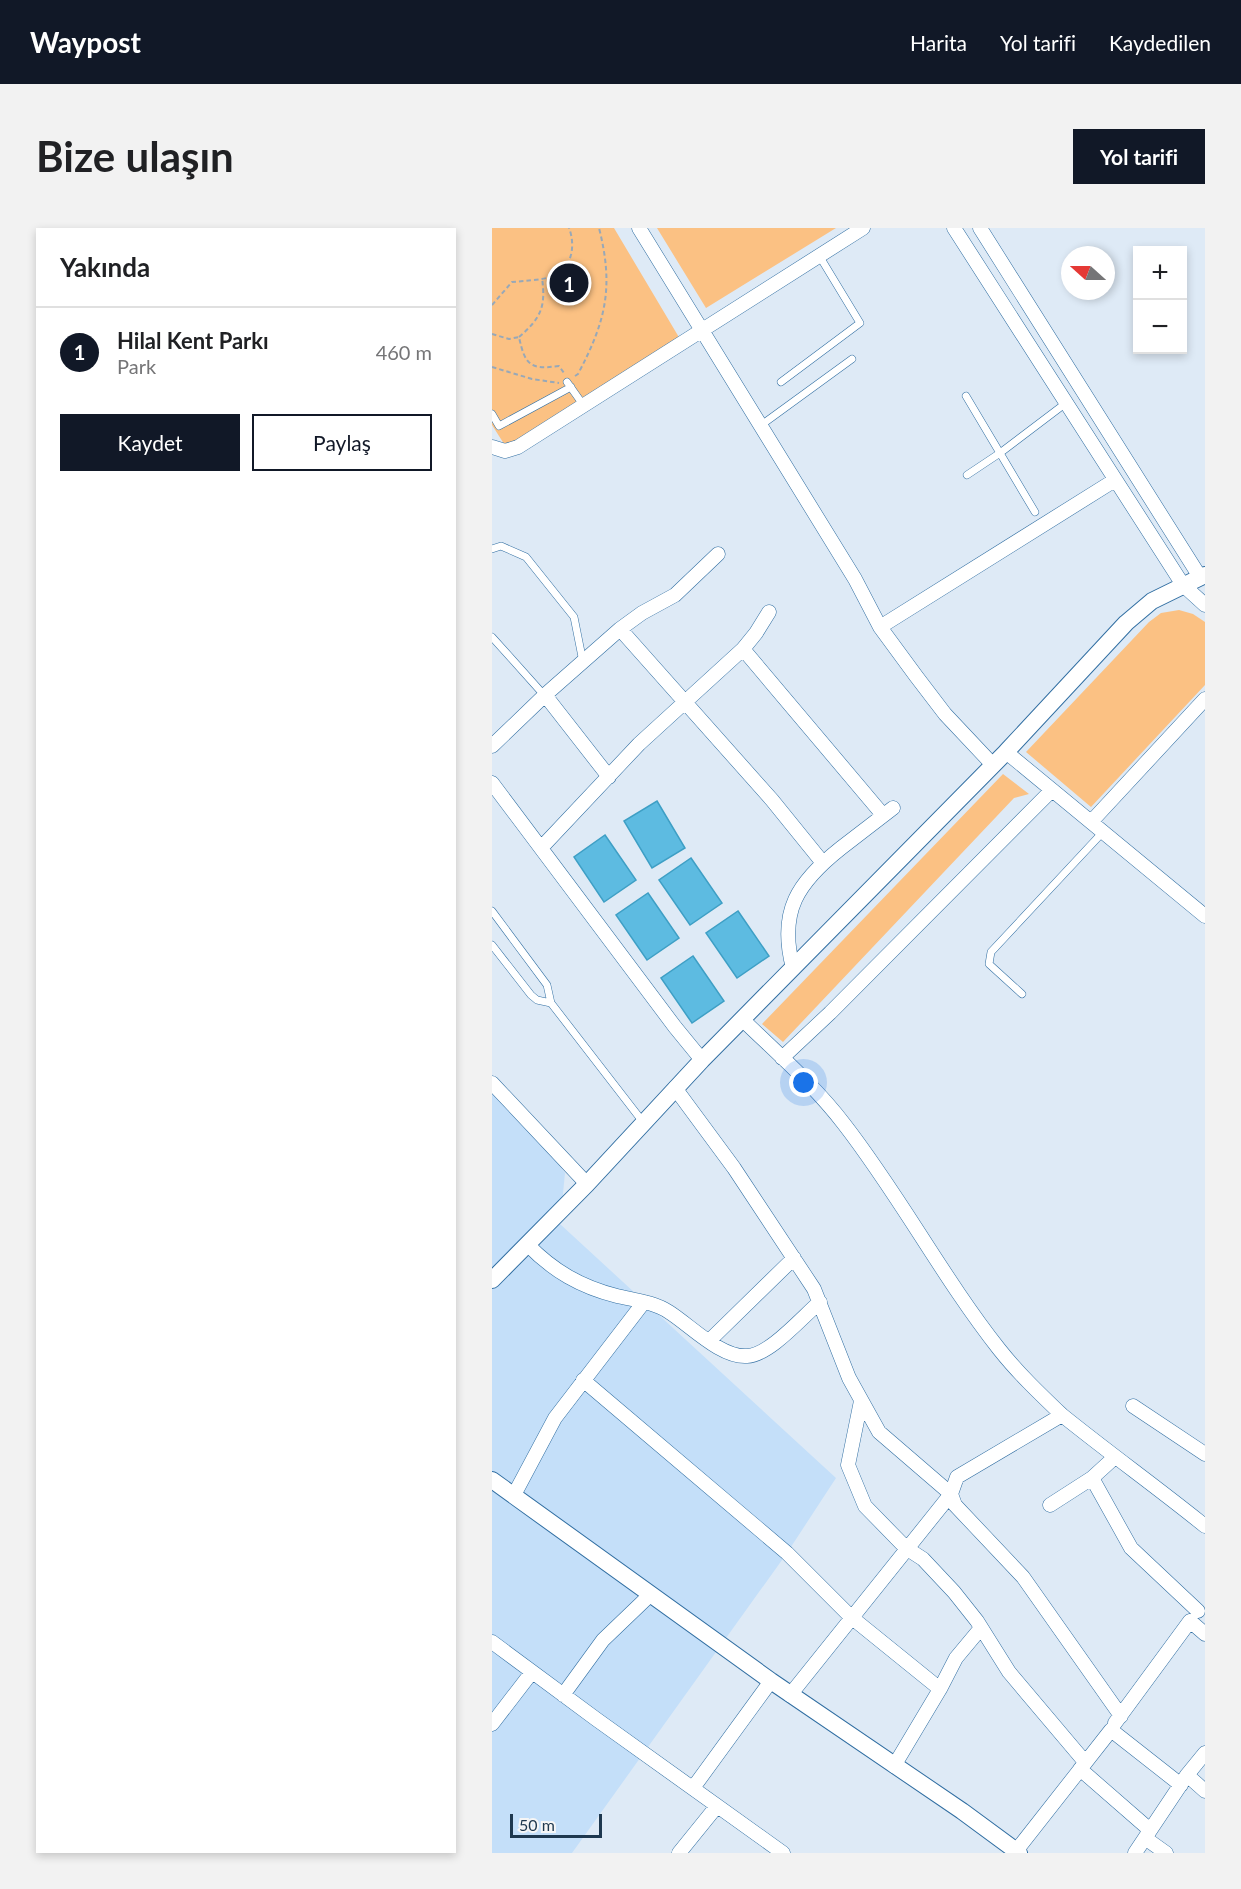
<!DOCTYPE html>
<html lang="tr">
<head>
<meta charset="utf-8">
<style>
  :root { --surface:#fff; --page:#f2f2f2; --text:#202124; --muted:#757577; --line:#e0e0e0; --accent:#111827 }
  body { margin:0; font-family:Lato,sans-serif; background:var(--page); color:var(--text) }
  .controls { position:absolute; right:18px; top:18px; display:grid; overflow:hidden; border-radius:0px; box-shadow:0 3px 9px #0003 }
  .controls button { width:54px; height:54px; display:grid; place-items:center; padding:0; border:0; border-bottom:2px solid var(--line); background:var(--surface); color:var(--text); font:30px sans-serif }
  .compass { position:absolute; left:569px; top:18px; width:54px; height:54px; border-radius:50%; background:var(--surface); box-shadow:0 3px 9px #0003; rotate:291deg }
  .scale { position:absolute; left:18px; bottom:15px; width:92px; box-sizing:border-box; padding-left:6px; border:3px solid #1e384f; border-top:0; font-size:16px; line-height:21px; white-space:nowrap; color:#1e384f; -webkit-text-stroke:4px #f6f6f6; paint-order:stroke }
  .you { position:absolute; left:312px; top:855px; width:21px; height:21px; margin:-15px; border:4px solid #fff; border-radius:50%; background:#1a73e8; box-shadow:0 0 0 9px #1a73e833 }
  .badge { display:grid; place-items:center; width:39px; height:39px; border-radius:50%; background:var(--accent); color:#fff; font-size:20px; font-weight:700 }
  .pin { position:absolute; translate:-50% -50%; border:3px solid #fff; box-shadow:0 2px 6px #0006 }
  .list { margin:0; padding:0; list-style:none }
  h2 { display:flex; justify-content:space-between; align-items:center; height:78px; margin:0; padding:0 24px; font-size:26px }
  h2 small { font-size:20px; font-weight:400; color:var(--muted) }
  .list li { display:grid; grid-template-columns:39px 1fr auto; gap:18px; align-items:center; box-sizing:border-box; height:90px; padding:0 24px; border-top:2px solid var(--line) }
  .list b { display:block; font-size:22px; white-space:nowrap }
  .list p { margin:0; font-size:20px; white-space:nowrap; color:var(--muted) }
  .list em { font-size:20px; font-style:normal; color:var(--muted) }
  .actions { display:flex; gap:12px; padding:18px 24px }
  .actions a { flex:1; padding:14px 0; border:2px solid var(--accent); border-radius:0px; text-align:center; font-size:21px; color:var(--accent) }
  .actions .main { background:var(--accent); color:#fff }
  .map { position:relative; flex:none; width:713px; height:1625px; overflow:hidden; border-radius:0px }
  header { display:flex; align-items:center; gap:36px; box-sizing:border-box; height:84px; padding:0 30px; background:var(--accent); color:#fff }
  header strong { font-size:28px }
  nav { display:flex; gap:33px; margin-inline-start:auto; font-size:21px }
  .intro { display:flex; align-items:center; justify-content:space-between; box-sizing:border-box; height:144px; padding:0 36px }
  h1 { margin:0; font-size:42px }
  .button { padding:15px 27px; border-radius:0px; background:var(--accent); color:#fff; font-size:21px; font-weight:700 }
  main { display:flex; gap:36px; padding:0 36px }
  aside { flex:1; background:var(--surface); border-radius:0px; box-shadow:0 3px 9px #0003 }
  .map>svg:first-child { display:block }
  .built { fill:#c4dff9 }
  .green { fill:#fbc183 }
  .building { fill:#5dbbe1; stroke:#3e9fc5; stroke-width:1.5 }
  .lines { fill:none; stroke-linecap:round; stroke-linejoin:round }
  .service-casing { stroke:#306ea2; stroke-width:8 }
  .minor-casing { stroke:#306ea2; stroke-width:15 }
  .tertiary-casing { stroke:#306ea2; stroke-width:18 }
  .path { stroke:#97a8b8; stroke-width:2; stroke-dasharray:4.5 3; stroke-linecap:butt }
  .service { stroke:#fff; stroke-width:7 }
  .minor { stroke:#fff; stroke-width:14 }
  .tertiary { stroke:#fff; stroke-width:16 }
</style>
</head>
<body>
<header>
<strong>Waypost</strong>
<nav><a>Harita</a><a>Yol tarifi</a><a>Kaydedilen</a></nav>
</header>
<div class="intro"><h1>Bize ulaşın</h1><a class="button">Yol tarifi</a></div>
<main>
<aside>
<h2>Yakında<small></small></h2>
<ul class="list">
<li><span class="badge">1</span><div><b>Hilal Kent Parkı</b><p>Park</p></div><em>460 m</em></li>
</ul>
<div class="actions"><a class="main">Kaydet</a><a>Paylaş</a></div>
</aside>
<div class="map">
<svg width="713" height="1625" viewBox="0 0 713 1625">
  <rect width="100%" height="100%" fill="#deeaf6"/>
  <!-- built -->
  <path class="built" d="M0 852 73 945 68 996 344 1250 295 1325 80 1625H0Z"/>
  <!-- green -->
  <path class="green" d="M0 0H122L188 111 14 219 0 197Z
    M165 0H344L214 80Z
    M687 382 701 386 713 394V457L599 579 534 524 657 394 669 385Z
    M511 546 537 566 522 570 291 814 270 796Z"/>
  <!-- building -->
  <path class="building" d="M165 573 193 620 160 640 132 593Z
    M113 607 144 652 112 674 82 629Z
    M199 630 230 675 198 697 167 652Z
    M156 665 187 710 155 732 124 687Z
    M246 683 277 728 245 750 214 705Z
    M201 728 232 773 200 795 169 750Z"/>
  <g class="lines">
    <defs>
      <path id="service" d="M75 154 92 178
        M289 154 368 95 328 29
        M474 168 543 284
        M0 186 7 198 79 159
        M268 198 360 131
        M475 247 508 225 574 175
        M0 321 9 318 34 329 82 389 91 434
        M0 409 52 467
        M0 683 55 757 59 775 151 894
        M0 717 39 767 45 772 59 775
        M530 766 497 736 499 724 611 604"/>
      <path id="minor" d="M147 0 363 351 388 399 424 448 453 486 501 537
        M462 0 691 357 713 377
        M488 0 708 349
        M0 219 13 223 26 219 371 0
        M388 399 623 252
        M128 401 280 572 331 635
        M251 421 391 587
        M53 467 117 549
        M0 518 53 467 128 401 150 385 183 367 226 326
        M514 524 713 688
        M0 555 183 799 210 832
        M599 594 713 471
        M49 620 147 516 251 421 264 405 277 384
        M301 740C286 683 306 654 349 620 366 607 384 593 401 580
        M251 792C286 826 323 858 352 896 408 968 451 1050 507 1121 526 1145 548 1166 570 1187L465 1249 459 1266 298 1467
        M290 830 338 785 560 562
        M0 855 95 956
        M183 860 242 940 322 1061 357 1150 387 1204 459 1266 463 1277 531 1349 629 1488
        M35 1016C61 1043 89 1059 125 1068 142 1072 162 1074 177 1084 199 1098 229 1130 255 1128 278 1127 310 1089 328 1074
        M217 1113 302 1030
        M91 1152 295 1325 359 1389 448 1461 464 1430 489 1400
        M369 1173 356 1237 373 1278 414 1320 431 1331 462 1364 485 1393 517 1444 593 1534
        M641 1178 713 1226
        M570 1187C617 1225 666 1260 713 1298
        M623 1229 600 1250 639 1320 706 1383
        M22 1267 63 1190 152 1074
        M558 1277 600 1250
        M0 1414 104 1491 291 1625
        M71 1467 111 1412 159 1366
        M623 1495 698 1393 713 1406
        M0 1496 40 1444
        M402 1538 448 1461
        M588 1541 658 1602
        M695 1547 713 1563
        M201 1560 279 1453
        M653 1610 674 1625
        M524 1623 619 1502 689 1557
        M187 1625 225 1578
        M643 1625 695 1547 713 1525"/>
      <path id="tertiary" d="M0 1052 95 956 210 832 514 524 634 395 660 373 713 347
        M0 1252 279 1453 470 1583 527 1625"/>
    </defs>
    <!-- service casing -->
    <use href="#service" class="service-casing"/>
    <!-- minor casing -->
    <use href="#minor" class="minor-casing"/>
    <!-- tertiary casing -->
    <use href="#tertiary" class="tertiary-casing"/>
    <!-- path -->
    <path class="path" d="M0 77 20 54C33 53 47 52 59 49 80 42 84 18 77 0
      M0 106 17 111 27 109C33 137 38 142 67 138L72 145
      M27 109C49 90 54 79 50 50
      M0 139 40 151 67 155
      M83 148 86 146C114 93 122 59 107 0"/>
    <!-- service -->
    <use href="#service" class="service"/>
    <!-- minor -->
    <use href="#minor" class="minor"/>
    <!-- tertiary -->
    <use href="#tertiary" class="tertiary"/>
  </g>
</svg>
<div class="controls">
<button>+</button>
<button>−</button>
</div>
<svg class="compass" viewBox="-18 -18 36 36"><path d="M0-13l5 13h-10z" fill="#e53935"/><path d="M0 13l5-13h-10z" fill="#757577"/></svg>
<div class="scale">50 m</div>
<div class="you"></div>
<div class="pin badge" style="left:77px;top:55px">1</div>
</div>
</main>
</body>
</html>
